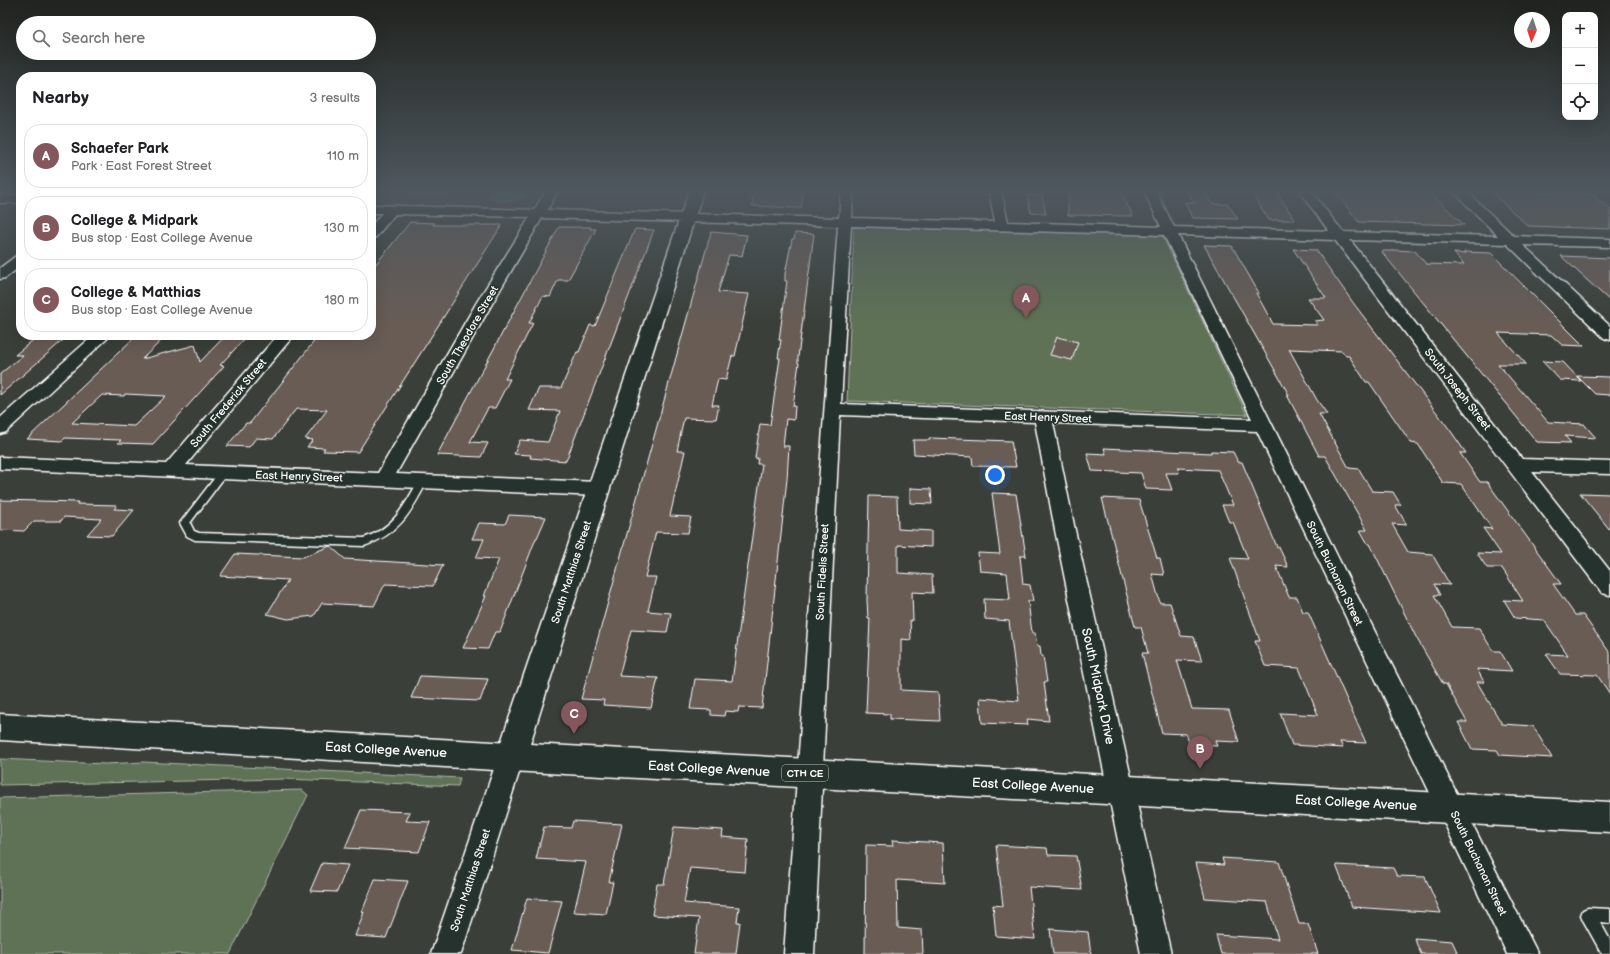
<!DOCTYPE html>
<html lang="en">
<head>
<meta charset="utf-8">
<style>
  :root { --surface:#fff; --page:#f2f2f2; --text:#202124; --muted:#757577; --line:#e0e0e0; --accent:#84575d }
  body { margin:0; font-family:"Balsamiq Sans",sans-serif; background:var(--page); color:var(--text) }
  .controls { position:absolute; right:12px; top:12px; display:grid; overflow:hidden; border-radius:8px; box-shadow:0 4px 16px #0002 }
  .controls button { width:36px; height:36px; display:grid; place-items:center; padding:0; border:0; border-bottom:1px solid var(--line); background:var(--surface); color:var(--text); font:20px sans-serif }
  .compass { position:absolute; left:1514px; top:12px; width:36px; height:36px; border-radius:50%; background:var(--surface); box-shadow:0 4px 16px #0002; rotate:183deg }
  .you { position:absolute; left:995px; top:475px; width:14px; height:14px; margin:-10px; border:3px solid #fff; border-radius:50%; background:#1a73e8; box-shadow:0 0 0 6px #1a73e833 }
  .badge { display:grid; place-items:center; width:26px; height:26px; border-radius:50%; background:var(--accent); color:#fff; font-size:13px; font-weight:700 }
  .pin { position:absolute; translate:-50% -33px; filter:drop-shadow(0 1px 2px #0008) }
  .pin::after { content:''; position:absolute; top:21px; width:14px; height:12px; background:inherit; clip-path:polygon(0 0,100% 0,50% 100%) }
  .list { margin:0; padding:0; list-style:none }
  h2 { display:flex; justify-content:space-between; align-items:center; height:52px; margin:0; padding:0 16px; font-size:17px }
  h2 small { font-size:13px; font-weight:400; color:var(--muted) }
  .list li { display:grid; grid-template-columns:26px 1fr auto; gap:12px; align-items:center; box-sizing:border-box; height:64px; margin:0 8px 8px; padding:0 8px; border:1px solid var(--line); border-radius:16px }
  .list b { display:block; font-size:15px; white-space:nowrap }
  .list p { margin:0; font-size:13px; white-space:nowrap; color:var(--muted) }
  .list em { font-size:13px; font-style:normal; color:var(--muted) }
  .icon { flex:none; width:22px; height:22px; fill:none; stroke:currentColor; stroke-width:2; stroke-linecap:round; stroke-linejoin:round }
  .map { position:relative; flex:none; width:1610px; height:954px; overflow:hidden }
  .search { position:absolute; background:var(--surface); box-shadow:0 4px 16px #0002; left:16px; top:16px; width:360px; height:44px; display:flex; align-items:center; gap:10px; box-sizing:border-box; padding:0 14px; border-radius:22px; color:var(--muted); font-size:15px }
  .panel { position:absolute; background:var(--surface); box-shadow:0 4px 16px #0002; left:16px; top:72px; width:360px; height:268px; border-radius:16px }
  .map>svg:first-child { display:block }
  .built { fill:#4c4b45 }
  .green { fill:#5e7255; stroke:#aeb8aa }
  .water { fill:#48696e; stroke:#91a5a8 }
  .building { fill:#675b55; stroke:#fff; fill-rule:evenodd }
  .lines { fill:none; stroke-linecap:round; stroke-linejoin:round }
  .lane-casing { stroke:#fff; stroke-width:3 }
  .street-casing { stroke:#fff; stroke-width:3 }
  .secondary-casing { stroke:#fff; stroke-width:3 }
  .primary-casing { stroke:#fff; stroke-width:3 }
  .lane { fill:#26332d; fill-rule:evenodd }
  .street { fill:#26332d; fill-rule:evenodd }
  .secondary { fill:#26332d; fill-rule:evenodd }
  .primary { fill:#26332d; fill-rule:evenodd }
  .labels { text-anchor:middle; stroke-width:3; stroke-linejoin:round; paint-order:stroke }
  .shield { fill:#26332d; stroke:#bec2c0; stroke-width:1 }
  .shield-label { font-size:10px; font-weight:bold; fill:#fff }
  .street-label { font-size:11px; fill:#fff; stroke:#26332d }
  .near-street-label { font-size:13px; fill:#fff; stroke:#26332d }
</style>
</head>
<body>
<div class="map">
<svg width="1610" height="954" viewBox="0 0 1610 954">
  <rect width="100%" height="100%" fill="#3a3f39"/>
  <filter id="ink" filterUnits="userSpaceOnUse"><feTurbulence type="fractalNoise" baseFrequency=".025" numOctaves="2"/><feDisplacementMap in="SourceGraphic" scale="8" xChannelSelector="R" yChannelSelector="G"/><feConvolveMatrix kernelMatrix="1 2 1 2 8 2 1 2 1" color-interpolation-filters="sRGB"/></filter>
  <g filter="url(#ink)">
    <!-- built -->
    <path class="built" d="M371 191H542L531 209 371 204Z"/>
    <!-- green -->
    <path class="green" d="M410 191H457L447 194 416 196Z
      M854 227 1162 235 1247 415 847 401Z
      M0 759 105 764 143 762 460 778 458 786 285 779 0 785Z
      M302 790 308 795 230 954H0V798Z"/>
    <!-- water -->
    <path class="water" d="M493 191H510L525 195 522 198C511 201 502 203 490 199L489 197Z"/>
    <!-- building -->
    <path class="building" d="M753 191H804L801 208H797L752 206Z
      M1068 191H1121L1133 216 1068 215Z
      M1187 191H1203L1212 204H1228L1238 219 1192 218 1185 202 1195 203Z
      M1250 191H1276L1295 220H1269Z
      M1334 191H1429L1464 225 1359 222Z
      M1490 191 1591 194 1610 209V229L1528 226Z
      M1027 195 1042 196 1046 214 1031 213Z
      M410 222 435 223 433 225H502L358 452 323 451 325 448 307 447 313 440 305 439 327 410 296 409 273 439 256 438 249 447 227 446 246 423H250L319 335H371V270Z
      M559 227H591L590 229H596L568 280H558L550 297 543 296 529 323H533L505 379H510L495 408H488L470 442 488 443 481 457 437 455Z
      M635 229 654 230 566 461 530 458 531 455 514 454 520 440 548 442 560 411 529 410 539 388H561L577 352H579L590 325 595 326Z
      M711 232 747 235 742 256 729 255 718 292 749 294 735 356H732L726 380 718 379 712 405H719L716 419 684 418 677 451H685L670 516 691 517 688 533 656 532 645 577H656L648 611 671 613 667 632 631 630 619 676 658 678 651 708 603 705 604 700 581 699Z
      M795 233 814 234 798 357V363H799L793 406H795L794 420 786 419 783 446H789L787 479 762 708 739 707 738 712 725 711 724 716 711 715V710L690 709 695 679 732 681 762 464H757L758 458H755L760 424 770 425 780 358H778L781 340H779L787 281H785V274L792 239H794Z
      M1204 245 1232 246 1259 293H1256L1273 324 1318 325 1315 321 1324 320 1308 298H1326L1293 249 1316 250 1354 304 1450 430 1466 453H1460L1480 482H1487L1561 584H1553L1575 615H1583L1610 653V694L1597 675 1560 674 1546 654 1568 655 1544 620 1515 618 1504 600 1523 601 1502 568H1487L1477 553 1501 554 1483 528 1492 529 1461 484 1443 483 1418 444 1411 443 1369 382H1366L1349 356H1346L1342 351 1289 349 1317 400 1327 414H1319L1349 468 1359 469 1372 491 1393 492 1401 505H1395L1407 525 1392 524 1408 552 1432 554 1450 585 1434 584 1440 595H1434L1452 627 1479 628 1493 651H1500L1512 671 1477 669 1484 682H1477L1502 724 1533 726 1552 758 1500 755 1497 750 1472 749 1458 722H1467L1446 684H1443L1416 637 1370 544H1368L1360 530H1367L1325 456H1319L1287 395H1289Z
      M1393 250 1415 251 1426 264 1464 265 1454 253 1465 254 1464 252 1491 253 1584 346 1562 345 1551 335 1498 333 1526 364H1498L1548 422 1584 424 1596 438 1565 436 1571 443 1537 442 1381 251H1393Z
      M1561 256 1610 258V301L1576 270Z
      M39 335H69L0 395V374L23 355H15Z
      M137 335H160L158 337 164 338 142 359 195 345 200 362 226 335H248L220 365 224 366 153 444 118 443 121 440 65 438 62 441 27 439ZM125 394 166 396 134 426 72 423 102 395 124 396Z
      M1057 337 1078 342 1072 360 1050 355Z
      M1542 361 1563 362 1581 381 1560 380Z
      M1577 376 1610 377V395L1595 394Z
      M930 438 1011 441 1016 467 973 466 972 457 914 454 913 440H930Z
      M1104 448 1211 453V451L1233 452 1238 462H1242L1277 547H1279L1288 567 1276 566 1289 597H1297L1303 612H1308L1366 743 1340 742 1343 748 1292 745 1280 713 1318 715 1299 668 1265 666 1255 641H1260L1230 558 1248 559 1233 522H1229L1222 505H1233L1218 470 1178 468 1179 473H1166L1172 490 1146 489 1141 473 1092 471 1087 453 1106 454Z
      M910 488 931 489 932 504 910 503Z
      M992 493 1016 494 1026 556H1020L1023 584 1030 585 1033 601H1028L1032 633H1035L1037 646H1040L1041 656H1043L1047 682H1044L1049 721 1027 719 1028 725 982 723 980 698 1019 701 1009 621 985 619 984 599 1010 600 1007 573 980 571 978 553 1000 554Z
      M1580 493 1610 494V530Z
      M869 496 897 497 898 529 931 531V547L898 545V573L932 575 933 593 912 592 913 620H910L911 640 901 639V690L938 692 940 721 890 719V714L866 713 870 618H868L867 600Z
      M1102 498 1139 500 1157 558H1160L1164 575 1152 574 1160 603H1170L1181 636 1194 637 1202 661 1177 660 1192 709 1229 710 1239 742 1215 741 1217 746 1190 745 1186 734 1162 733 1142 653H1148L1141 627H1135Z
      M0 500 78 502 77 504 117 505 114 509 134 510 112 536 87 535 101 519 64 517 61 521H34L24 531 0 530Z
      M509 515 546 517 537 538H536L500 632H495L488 649 463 648 486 596H484L499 559 476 558 484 539H472L479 523 505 524Z
      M330 546 345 559 443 565 433 586 385 584 374 606 322 603 314 616 288 619 267 614 288 580 220 576 235 554 303 557Z
      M420 676 488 679 480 701 411 698Z
      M361 810 410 812 406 821 430 822 419 852 345 848Z
      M573 821 622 824 609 882H613L606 914 574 912 586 862 536 859 544 827 571 828Z
      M674 827 723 830 722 837 748 839 745 872 690 868 684 903 739 907 737 922H740L736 954H694L699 918 652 915 657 884H664Z
      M892 840 943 843 945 883 897 880 898 928 922 930 923 954H865L866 845 893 846Z
      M996 845 1047 848 1048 855 1076 856 1082 890 1029 887 1035 939 996 936 993 905 1003 906Z
      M1222 858 1279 862 1299 924H1308L1318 954H1221L1216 935 1278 939 1267 902 1205 898 1196 863 1224 865Z
      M322 863 348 865 337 892 310 891Z
      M1336 865 1393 868 1397 876 1425 877 1441 913 1352 907Z
      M375 879 408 881 386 938 355 936 364 912H362Z
      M527 898 562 901 548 953 512 950Z
      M1050 929 1088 932 1091 954H1053Z
      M1414 938 1452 941 1458 954H1421Z"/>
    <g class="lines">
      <defs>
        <path id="lane" d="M223 470 227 473 226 475 190 523 194 531 199 533 364 538C395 527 403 507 419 480H425L427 482C410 513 400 534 364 546L195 540 187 536 180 523 220 471Z
          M1588 908 1610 909V923L1600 922 1610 940V954H1602L1583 920 1581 915 1583 910Z"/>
        <path id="street" d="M546 191H558L547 210 839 218 841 191H853L852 218 995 222 989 191H1001L1008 222 1161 227 1144 191H1156L1174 227 1329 231 1299 191H1311L1343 232 1498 236 1453 191H1466L1514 236 1610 239V247L1523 245 1610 326V340L1604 338 1507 244 1350 240 1522 459 1610 462V474L1532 472 1610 571V595L1602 593 1335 240 1178 235 1365 612 1538 954H1507L1257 431 1053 423 1075 530 1171 954H1141L1055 530 1035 422 840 415 814 954H784L838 226 542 218 493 302 396 474 598 482 605 484 608 489 605 494 598 496 0 469V457L166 464 278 335H294L186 465 378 473 477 302 530 217 395 214 376 237 371 238V226L382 213H371V205L534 210ZM851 226 1164 235 1252 419 841 404Z
          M0 195H21V203H0Z
          M21 255V266L5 278 0 279V268L16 256Z
          M94 335H111L6 432 0 434V418Z
          M511 745 520 749 524 757 461 954H431L498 757 502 749Z"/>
        <path id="secondary" d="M689 191H703L526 757 521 767 511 771 501 767 496 757Z"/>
        <path id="primary" d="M0 714 511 743 1610 802V832L511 771 0 740Z"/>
      </defs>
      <!-- lane casing -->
      <use href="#lane" class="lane-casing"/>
      <!-- street casing -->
      <use href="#street" class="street-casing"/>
      <!-- secondary casing -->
      <use href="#secondary" class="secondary-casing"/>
      <!-- primary casing -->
      <use href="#primary" class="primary-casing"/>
      <!-- lane -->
      <use href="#lane" class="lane"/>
      <!-- street -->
      <use href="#street" class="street"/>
      <!-- secondary -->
      <use href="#secondary" class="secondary"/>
      <!-- primary -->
      <use href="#primary" class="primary"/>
    </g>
  </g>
  <!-- sky -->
  <linearGradient id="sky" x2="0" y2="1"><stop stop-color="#20231f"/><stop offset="0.59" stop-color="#4f585f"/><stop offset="1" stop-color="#4f585f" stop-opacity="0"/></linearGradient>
  <rect width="1610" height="324" fill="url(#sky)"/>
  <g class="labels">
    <!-- shield labels -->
    <rect class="shield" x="782" y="765" width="46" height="16" rx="3"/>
    <g class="shield-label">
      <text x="805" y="777">CTH CE</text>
    </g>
    <!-- street labels -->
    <g class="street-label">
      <text transform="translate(467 335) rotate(-60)" y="4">South Theodore Street</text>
      <text transform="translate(1458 389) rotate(52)" y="4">South Joseph Street</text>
      <text transform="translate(228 403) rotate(-50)" y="4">South Frederick Street</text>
      <text transform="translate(1048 417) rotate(2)" y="4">East Henry Street</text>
      <text transform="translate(299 476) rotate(2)" y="4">East Henry Street</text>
      <text transform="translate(571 572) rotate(-72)" y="4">South Matthias Street</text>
      <text transform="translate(822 572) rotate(-87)" y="4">South Fidelis Street</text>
      <text transform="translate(1335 573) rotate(64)" y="4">South Buchanan Street</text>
      <text transform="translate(1479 863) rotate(64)" y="4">South Buchanan Street</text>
      <text transform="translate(470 880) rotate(-72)" y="4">South Matthias Street</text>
    </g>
    <!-- near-street labels -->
    <g class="near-street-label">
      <text transform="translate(1099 686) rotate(78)" y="5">South Midpark Drive</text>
      <text transform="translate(386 749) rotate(3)" y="5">East College Avenue</text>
      <text transform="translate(709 768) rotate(3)" y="5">East College Avenue</text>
      <text transform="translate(1033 785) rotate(3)" y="5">East College Avenue</text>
      <text transform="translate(1356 802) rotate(3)" y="5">East College Avenue</text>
    </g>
  </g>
</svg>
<div class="controls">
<button>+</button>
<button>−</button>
<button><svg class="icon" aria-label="locate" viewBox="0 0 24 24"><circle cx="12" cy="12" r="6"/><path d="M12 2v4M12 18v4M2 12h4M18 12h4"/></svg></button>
</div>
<svg class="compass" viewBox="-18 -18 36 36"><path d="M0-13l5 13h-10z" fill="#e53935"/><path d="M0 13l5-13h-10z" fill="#757577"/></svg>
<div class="you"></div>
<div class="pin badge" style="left:1026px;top:318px">A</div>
<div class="pin badge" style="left:1200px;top:769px">B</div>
<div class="pin badge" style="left:574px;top:734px">C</div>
<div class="search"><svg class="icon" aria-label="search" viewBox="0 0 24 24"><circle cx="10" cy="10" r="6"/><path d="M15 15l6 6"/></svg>Search here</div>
<section class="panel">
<h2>Nearby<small>3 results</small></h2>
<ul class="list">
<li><span class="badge">A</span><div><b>Schaefer Park</b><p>Park · East Forest Street</p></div><em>110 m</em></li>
<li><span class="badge">B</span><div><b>College &amp; Midpark</b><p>Bus stop · East College Avenue</p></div><em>130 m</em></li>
<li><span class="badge">C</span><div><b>College &amp; Matthias</b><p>Bus stop · East College Avenue</p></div><em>180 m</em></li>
</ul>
</section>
</div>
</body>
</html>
